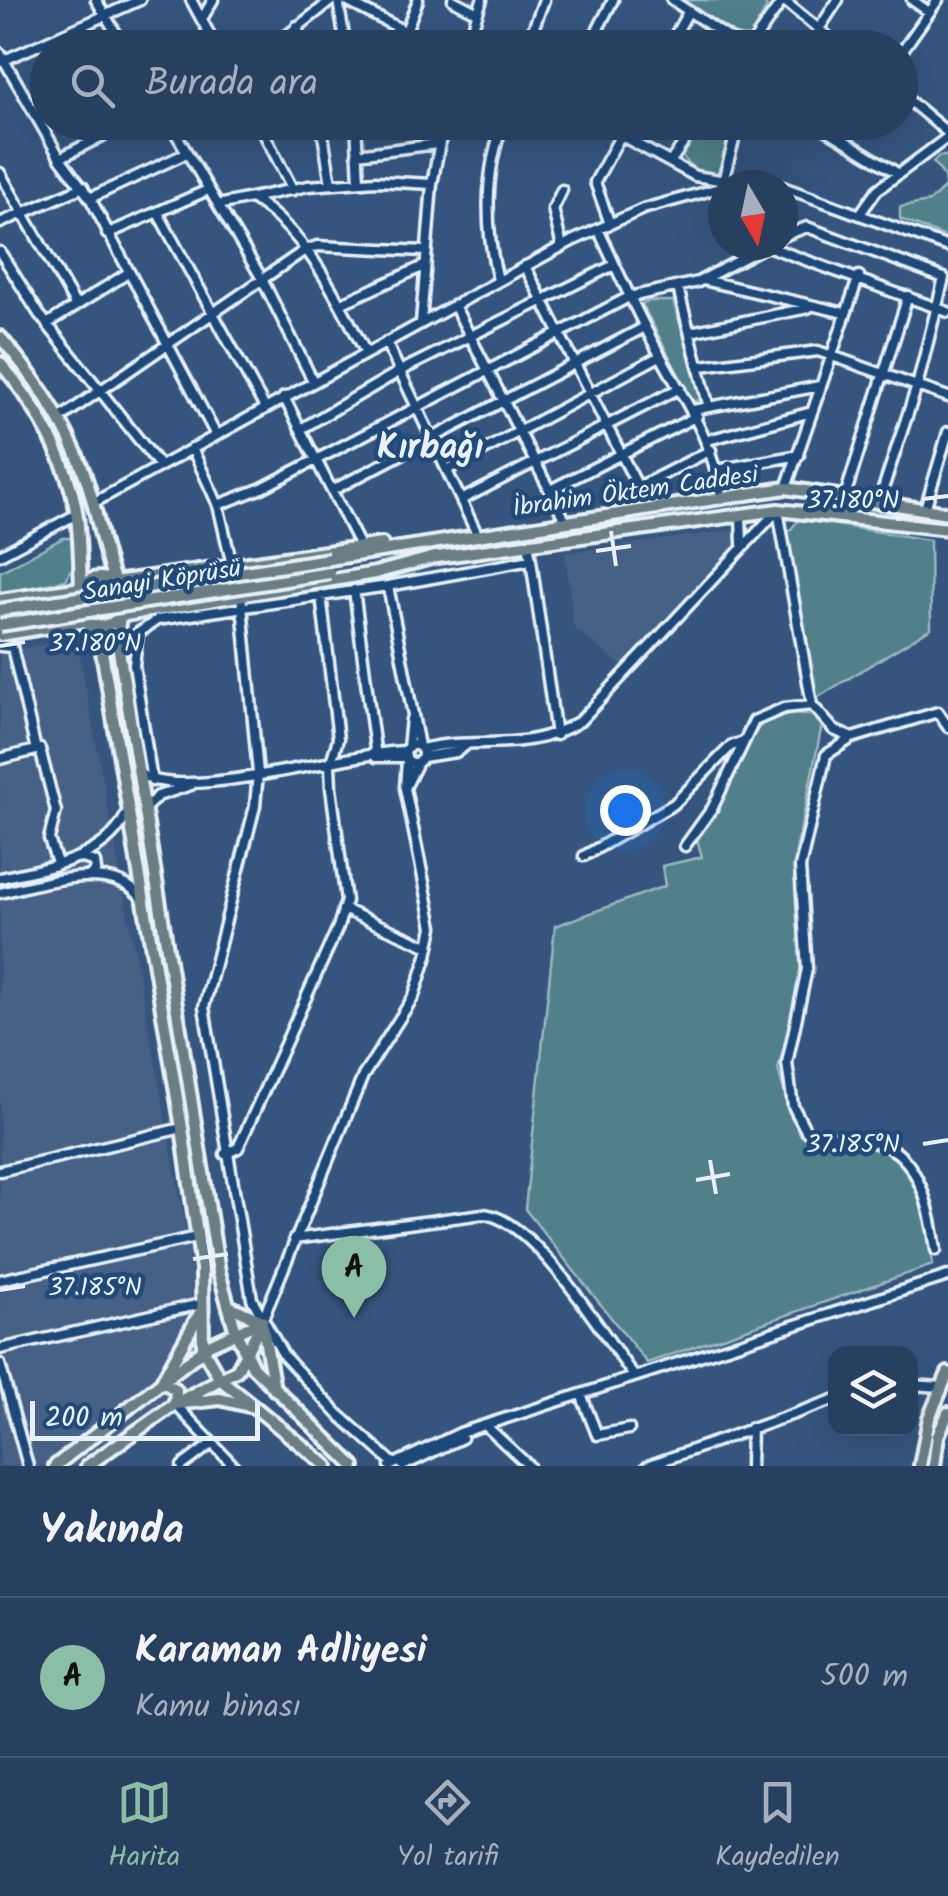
<!DOCTYPE html>
<html lang="tr">
<head>
<meta charset="utf-8">
<style>
  :root { --surface:#28405f; --page:#304765; --text:#f1f3f6; --muted:#a5afbd; --line:#445974; --accent:#8abfa5 }
  body { margin:0; font-family:Kalam,sans-serif; background:var(--page); color:var(--text) }
  .controls { position:absolute; right:30px; bottom:30px; display:grid; overflow:hidden; border-radius:20px; box-shadow:0 10px 40px #0002 }
  .controls button { width:90px; height:90px; display:grid; place-items:center; padding:0; border:0; border-bottom:2px solid var(--line); background:var(--surface); color:var(--text); font:50px sans-serif }
  .compass { position:absolute; left:708px; top:170px; width:90px; height:90px; border-radius:50%; background:var(--surface); box-shadow:0 10px 40px #0002; rotate:171deg }
  .scale { position:absolute; left:30px; bottom:25px; width:230px; box-sizing:border-box; padding-left:10px; border:5px solid #e8f1f8; border-top:0; font-size:28px; line-height:35px; white-space:nowrap; color:#e8f1f8; -webkit-text-stroke:8px #1f4a7a; paint-order:stroke }
  .you { position:absolute; left:625px; top:810px; width:35px; height:35px; margin:-25px; border:8px solid #fff; border-radius:50%; background:#1a73e8; box-shadow:0 0 0 15px #1a73e833 }
  .badge { display:grid; place-items:center; width:65px; height:65px; border-radius:50%; background:var(--accent); color:#111; font-size:32px; font-weight:700 }
  .pin { position:absolute; translate:-50% -82px; filter:drop-shadow(0 2px 5px #0008) }
  .pin::after { content:''; position:absolute; top:52px; width:35px; height:30px; background:inherit; clip-path:polygon(0 0,100% 0,50% 100%) }
  .list { margin:0; padding:0; list-style:none }
  h2 { display:flex; justify-content:space-between; align-items:center; height:130px; margin:0; padding:0 40px; font-size:42px }
  h2 small { font-size:32px; font-weight:400; color:var(--muted) }
  .list li { display:grid; grid-template-columns:65px 1fr auto; gap:30px; align-items:center; box-sizing:border-box; height:160px; padding:0 40px; border-top:2px solid var(--line) }
  .list b { display:block; font-size:38px; white-space:nowrap }
  .list p { margin:0; font-size:32px; white-space:nowrap; color:var(--muted) }
  .list em { font-size:32px; font-style:normal; color:var(--muted) }
  .icon { flex:none; width:55px; height:55px; fill:none; stroke:currentColor; stroke-width:2; stroke-linecap:round; stroke-linejoin:round }
  .map { position:relative; flex:none; width:948px; height:1466px; overflow:hidden }
  .search { position:absolute; background:var(--surface); box-shadow:0 10px 40px #0002; left:30px; right:30px; top:30px; height:110px; display:flex; align-items:center; gap:25px; box-sizing:border-box; padding:0 35px; border-radius:55px; color:var(--muted); font-size:38px }
  .sheet { height:290px; background:var(--surface) }
  nav { display:flex; justify-content:space-around; align-items:center; box-sizing:border-box; height:140px; border-top:2px solid var(--line); background:var(--surface); font-size:28px; color:var(--muted) }
  nav a { display:grid; justify-items:center; gap:5px }
  nav .on { color:var(--accent) }
  .map>svg:first-child { display:block }
  .built { fill:#476085 }
  .green { fill:#51808a; stroke:#9cb8c1; stroke-width:2.5 }
  .lines { fill:none; stroke-linecap:round; stroke-linejoin:round }
  .minor-casing { stroke:#e8f1f8; stroke-width:15 }
  .major-casing { stroke:#e8f1f8; stroke-width:18 }
  .minor { stroke:#1f4a7a; stroke-width:8 }
  .major { stroke:#6b7e84; stroke-width:10 }
  .major-bridge-casing { stroke:#e8f1f8; stroke-width:18; stroke-linecap:butt }
  .major-bridge { stroke:#6b7e84; stroke-width:10 }
  .ticks { fill:none; stroke:#e8f1f8; stroke-width:4 }
  .labels { text-anchor:middle; stroke-width:9; stroke-linejoin:round; paint-order:stroke }
  .street-label { font-size:25px; fill:#e8f1f8; stroke:#1f4a7a }
  .district-label { font-size:35px; font-weight:bold; fill:#e8f1f8; stroke:#1f4a7a }
  .ticks-label { font-size:25px; text-anchor:middle; fill:#e8f1f8; stroke:#1f4a7a; stroke-width:9; stroke-linejoin:round; paint-order:stroke }
</style>
</head>
<body>
<div class="map">
<svg width="948" height="1466" viewBox="0 0 948 1466">
  <rect width="100%" height="100%" fill="#35557f"/>
  <filter id="ink" filterUnits="userSpaceOnUse"><feTurbulence type="fractalNoise" baseFrequency=".01" numOctaves="2"/><feDisplacementMap in="SourceGraphic" scale="20" xChannelSelector="R" yChannelSelector="G"/><feConvolveMatrix kernelMatrix="1 2 1 2 8 2 1 2 1" color-interpolation-filters="sRGB"/></filter>
  <g filter="url(#ink)">
    <!-- built -->
    <path class="built" d="M733 530 741 547 625 668 574 628 565 553Z
      M77 640 212 1371 82 1466H0V652Z"/>
    <!-- green -->
    <path class="green" d="M682 0H762L767 7 750 37 733 35Z
      M704 123H733L717 176 694 169 681 155Z
      M939 156H948V238L900 219V207L929 202 945 187 944 176 933 162Z
      M649 301H673L703 399 693 402 642 304Z
      M799 519 930 540 931 628 815 699 788 533Z
      M63 538H73V566L66 580 0 594V572Z
      M793 714 813 715 822 725 796 851 805 971 778 1069 791 1116 805 1136 871 1148 904 1160 927 1216 933 1265 647 1363 525 1209 555 926 665 886 662 866 702 857 696 836C727 806 742 735 769 719 775 715 785 715 793 714Z"/>
    <g class="lines">
      <defs>
        <path id="minor" d="M96 0 125 48
          M191 0 217 48
          M338 0 346 48
          M344 0 438 48
          M453 0 476 12
          M672 0 744 48
          M783 0 842 48
          M912 0 929 12
          M202 19 213 0
          M297 26 303 48
          M819 29 838 0
          M406 31 418 0
          M271 48 332 0
          M466 48 482 0
          M526 48 544 0
          M588 48 613 0
          M668 48 688 12
          M749 48 783 0
          M0 53 60 158 90 198 216 435
          M900 54 938 0
          M0 62 140 0
          M900 93 948 133
          M169 122 262 279 313 381
          M258 122 293 190
          M321 122 331 184
          M356 122 359 182
          M596 122 695 176 744 184
          M814 122 899 174
          M357 154 437 144
          M60 158 129 122
          M671 161 698 122
          M0 173 75 304
          M723 181 739 122
          M783 187 948 247
          M562 190 553 209 562 247
          M90 198 187 153
          M253 199C307 233 337 298 366 353
          M218 205 308 186 376 181 432 184
          M860 214 877 190 948 137
          M159 215 265 408
          M0 223 83 187
          M610 224 595 182 628 122
          M598 229C618 272 637 314 660 355 687 404 713 441 721 497
          M107 234 208 190
          M783 236 807 227 944 278 917 386 879 501
          M767 246 948 312
          M0 252 39 314 160 466
          M525 266 638 487
          M498 280C485 231 484 170 504 122
          M703 280 845 313
          M678 288 708 404
          M340 304 424 266
          M454 305 565 520
          M421 323 432 184 444 122
          M47 324 128 273
          M690 332 808 308
          M386 342 477 534
          M701 366 818 351 948 397
          M284 397 360 546
          M693 410 820 386
          M59 419 305 250 317 246 425 251
          M301 429 400 371 614 265
          M708 440 812 412
          M192 448 218 505 232 565
          M447 470 660 356
          M717 470 799 455
          M786 488 859 276
          M333 490 645 327
          M550 490 697 416
          M845 496 908 296
          M617 498 711 450
          M461 500 680 388
          M93 503 572 241 643 209 723 187
          M218 505 262 488 629 297 698 282 768 245
          M925 509 948 432
          M778 510 812 705 834 730 852 738 938 712 948 727
          M741 516 742 544
          M0 555 77 514
          M531 560 556 735
          M354 590 376 757
          M241 595 258 773 255 806 204 1007 252 1299 284 1356 337 1413 393 1463
          M0 646 12 647 36 750
          M852 738 826 755 800 867 807 969 787 1063 793 1106 806 1131C829 1140 854 1138 878 1143 920 1154 931 1213 936 1250
          M405 754a9 9 0 1 1 18 0a9 9 0 1 1-18 0Z
          M419 746 388 586 531 560 528 543
          M408 748 411 719
          M422 749C479 735 525 755 580 721L778 510
          M376 757H406
          M423 757 456 752 465 746
          M0 759 40 749 56 811 49 839 57 863
          M139 773C182 805 350 751 406 751
          M152 781 134 665 138 633 157 620 388 586
          M405 788 418 762
          M144 809 158 796 191 785
          M685 846 713 807 754 721 784 708 812 705
          M584 856 674 804 732 745 741 743
          M79 857 95 862 96 870 88 877
          M0 878C47 867 109 860 128 810
          M0 893C39 884 114 859 142 899
          M343 909 429 947
          M225 1154 238 1148 338 927 346 901 331 788 330 765 338 739 321 595
          M0 1171 182 1128
          M294 1239 483 1214C533 1217 604 1336 634 1376
          M0 1280 197 1237
          M262 1321 363 1076 414 996 427 956 433 927 405 788 407 760
          M0 1349 201 1304
          M0 1364 28 1466
          M910 1385 942 1387
          M581 1394 597 1435 629 1429
          M175 1404 234 1466
          M487 1427 529 1466
          M182 1466 210 1445
          M390 1466 460 1433 948 1276
          M403 1466 462 1438
          M647 1466 836 1399
          M750 1466 751 1428"/>
        <path id="major" d="M0 337C35 377 64 420 83 470 97 506 100 545 115 582L382 544
          M0 363C35 402 70 464 77 517 80 540 80 564 81 588L0 600
          M430 558 778 510 948 529
          M329 559 786 488 948 513
          M76 602a24 24 0 1 1 48 0a24 24 0 1 1-48 0Z
          M0 635 86 621 100 640 182 1128 202 1269 203 1349 220 1379 327 1466
          M229 1306 262 1321
          M201 1311 162 1381 176 1390 175 1404 220 1399 253 1407
          M263 1327 274 1389
          M55 1466 209 1345 262 1321
          M87 1466 175 1404 237 1370 262 1322
          M354 1466 253 1367 236 1333 219 1272 117 638 120 616 375 573 435 557
          M920 1466 929 1418 948 1373
          M934 1466 938 1436 948 1413"/>
      </defs>
      <!-- minor casing -->
      <use href="#minor" class="minor-casing"/>
      <!-- major casing -->
      <use href="#major" class="major-casing"/>
      <!-- minor -->
      <use href="#minor" class="minor"/>
      <!-- major -->
      <use href="#major" class="major"/>
      <defs>
        <path id="major-bridge" d="M0 610 329 559
          M0 625 330 573"/>
      </defs>
      <!-- major-bridge casing -->
      <use href="#major-bridge" class="major-bridge-casing"/>
      <!-- major-bridge -->
      <use href="#major-bridge" class="major-bridge"/>
    </g>
  </g>
  <!-- ticks -->
  <path class="ticks" d="M923 499 948 496M611 531 616 566M596 551 631 546M0 646 25 642M923 1144 948 1140M710 1160 716 1194M696 1180 730 1174M208 1239 213 1274M193 1259 228 1254M0 1290 25 1286"/>
  <g class="labels">
    <!-- street labels -->
    <g class="street-label">
      <text transform="translate(635 490) rotate(-8)" y="9">İbrahim Öktem Caddesi</text>
      <text transform="translate(162 579) rotate(-9)" y="9">Sanayi Köprüsü</text>
    </g>
    <!-- district labels -->
    <g class="district-label">
      <text x="430" y="458">Kırbağı</text>
    </g>
  </g>
  <g class="ticks-label">
    <text x="853" y="508">37.180°N</text>
    <text x="95" y="651">37.180°N</text>
    <text x="853" y="1152">37.185°N</text>
    <text x="95" y="1295">37.185°N</text>
  </g>
</svg>
<div class="controls">
<button><svg class="icon" aria-label="layers" viewBox="0 0 24 24"><path d="M12 4l9 5-9 5-9-5zM3 14l9 5 9-5"/></svg></button>
</div>
<svg class="compass" viewBox="-18 -18 36 36"><path d="M0-13l5 13h-10z" fill="#e53935"/><path d="M0 13l5-13h-10z" fill="#a5afbd"/></svg>
<div class="scale">200 m</div>
<div class="you"></div>
<div class="pin badge" style="left:354px;top:1318px">A</div>
<div class="search"><svg class="icon" aria-label="search" viewBox="0 0 24 24"><circle cx="10" cy="10" r="6"/><path d="M15 15l6 6"/></svg>Burada ara</div>
</div>
<section class="sheet">
<h2>Yakında<small></small></h2>
<ul class="list">
<li><span class="badge">A</span><div><b>Karaman Adliyesi</b><p>Kamu binası</p></div><em>500 m</em></li>
</ul>
</section>
<nav>
<a class="on"><svg class="icon" aria-label="map" viewBox="0 0 24 24"><path d="M3 6l6-2 6 2 6-2v14l-6 2-6-2-6 2zM9 4v14M15 6v14"/></svg>Harita</a>
<a><svg class="icon" aria-label="directions" viewBox="0 0 24 24"><path d="M12 3l9 9-9 9-9-9zM9 14v-3h6M13 9l2 2-2 2"/></svg>Yol tarifi</a>
<a><svg class="icon" aria-label="saved" viewBox="0 0 24 24"><path d="M7 4h10v16l-5-4-5 4z"/></svg>Kaydedilen</a>
</nav>
</body>
</html>
